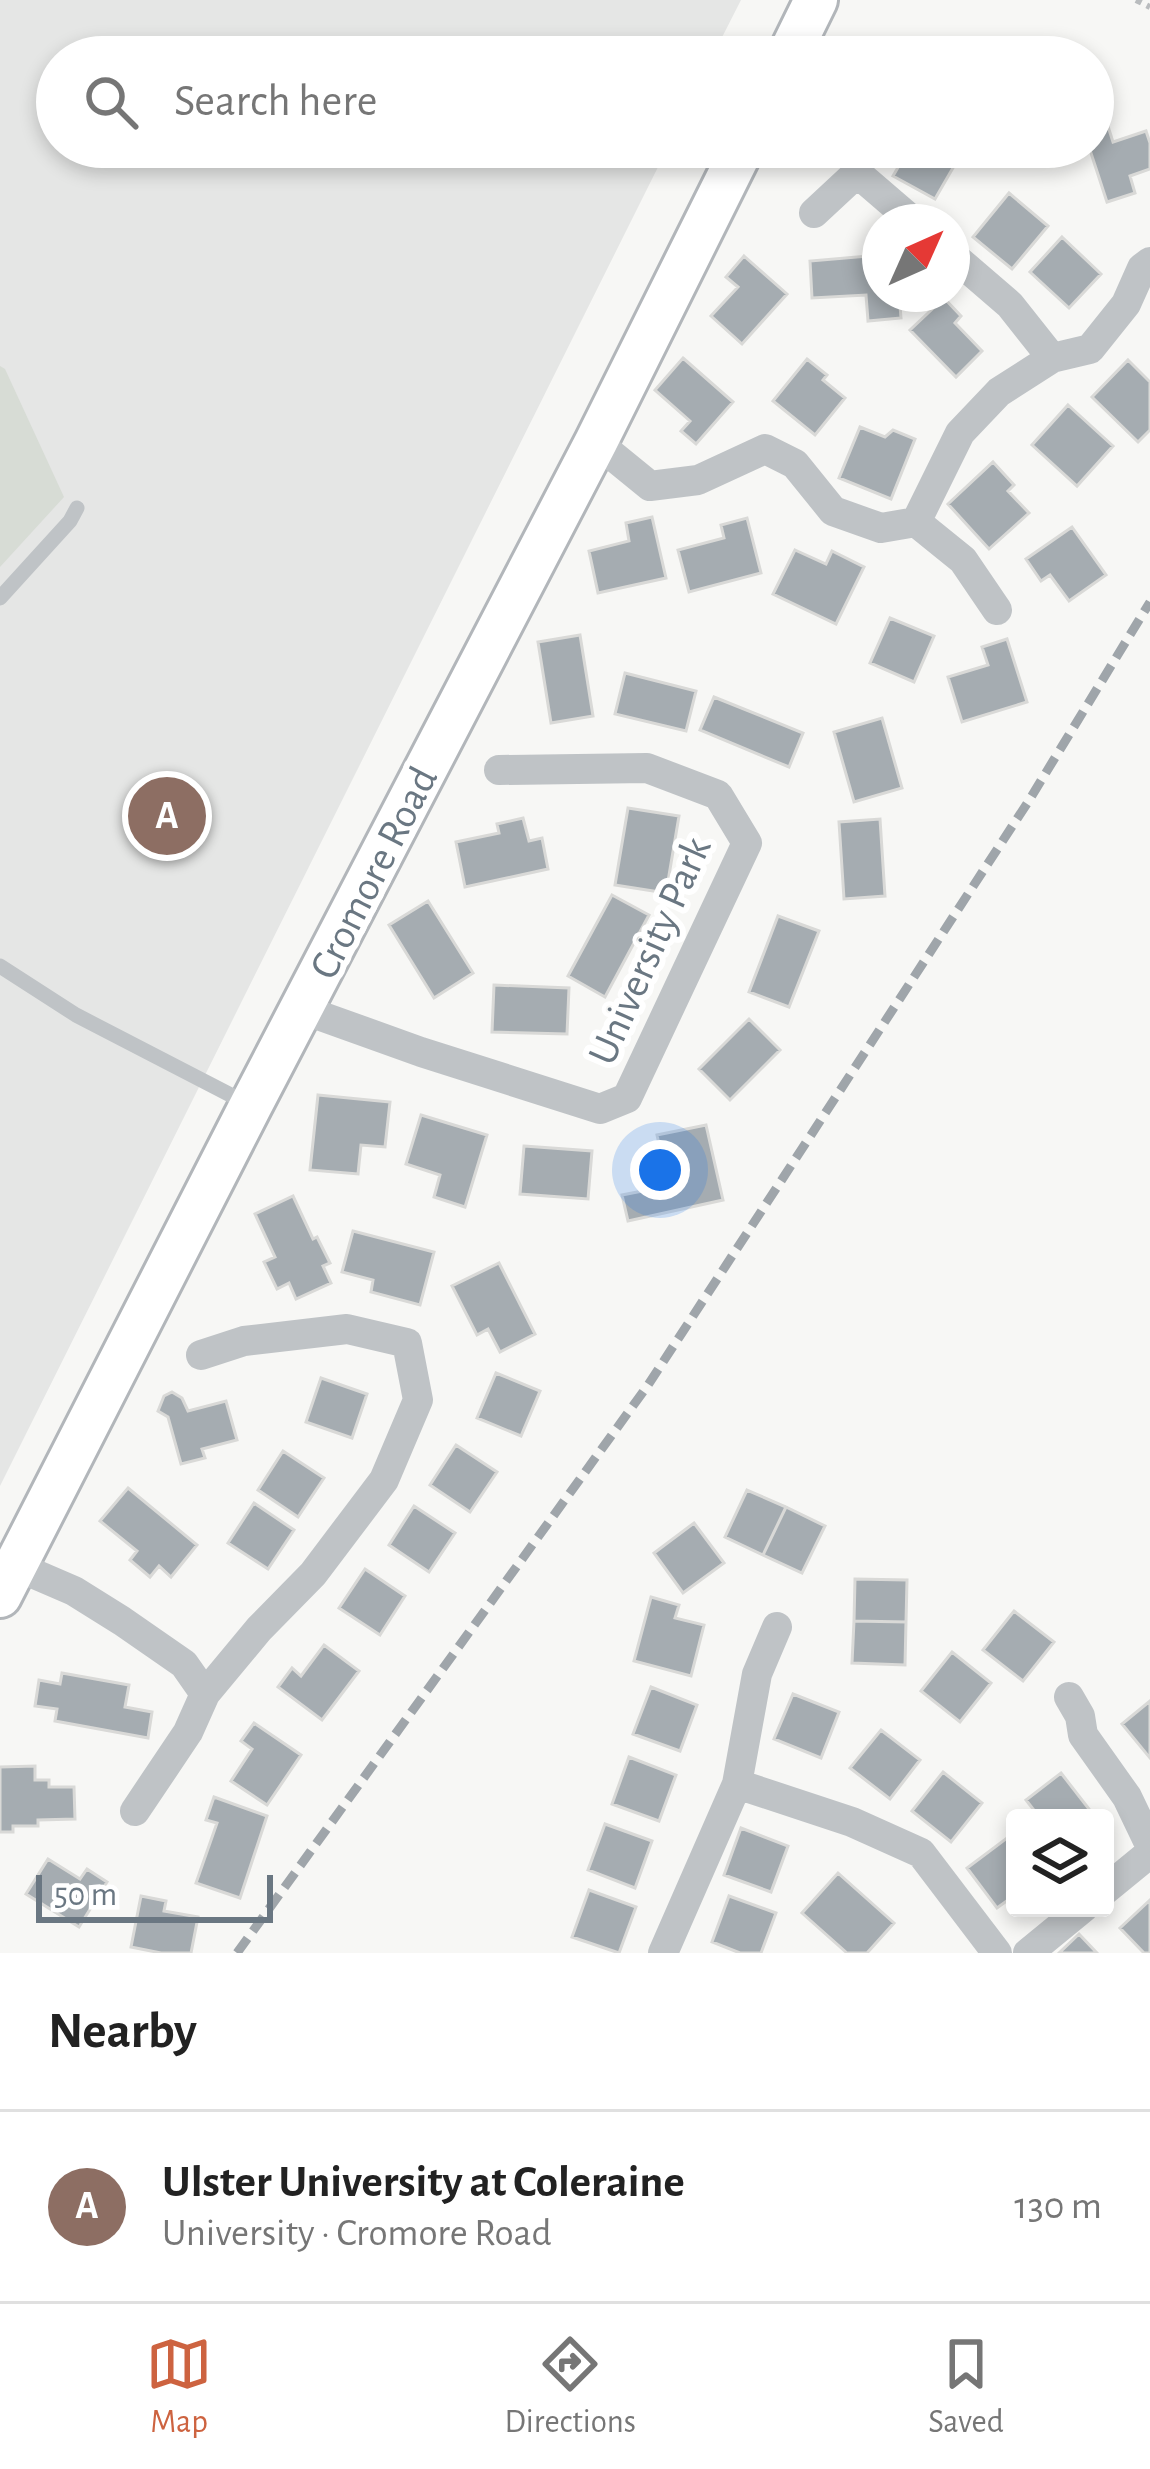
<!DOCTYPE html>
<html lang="en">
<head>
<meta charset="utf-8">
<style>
  :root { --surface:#fff; --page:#f2f2f2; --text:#222; --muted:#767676; --line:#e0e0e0; --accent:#cd6340 }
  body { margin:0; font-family:"Alegreya Sans",sans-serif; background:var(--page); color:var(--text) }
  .controls { position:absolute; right:36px; bottom:36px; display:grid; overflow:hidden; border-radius:12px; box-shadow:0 6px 18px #0003 }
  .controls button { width:108px; height:108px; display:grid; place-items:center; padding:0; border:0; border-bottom:3px solid var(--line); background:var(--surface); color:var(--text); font:60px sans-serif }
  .compass { position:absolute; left:862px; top:204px; width:108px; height:108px; border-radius:50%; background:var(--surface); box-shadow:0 6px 18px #0003; rotate:45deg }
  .scale { position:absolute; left:36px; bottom:30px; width:237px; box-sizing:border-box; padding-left:12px; border:6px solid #6a7782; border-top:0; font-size:33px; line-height:42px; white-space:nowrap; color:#6a7782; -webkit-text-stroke:9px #fff; paint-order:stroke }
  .you { position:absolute; left:660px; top:1170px; width:42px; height:42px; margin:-30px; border:9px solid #fff; border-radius:50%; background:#1a73e8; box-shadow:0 0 0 18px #1a73e833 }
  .badge { display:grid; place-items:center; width:78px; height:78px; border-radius:50%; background:var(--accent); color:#fff; font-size:39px; font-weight:700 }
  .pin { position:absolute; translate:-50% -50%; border:6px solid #fff; box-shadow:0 3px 12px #0006 }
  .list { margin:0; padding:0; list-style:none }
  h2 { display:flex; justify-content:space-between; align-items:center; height:156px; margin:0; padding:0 48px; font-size:51px }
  h2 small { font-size:39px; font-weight:400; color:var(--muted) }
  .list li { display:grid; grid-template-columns:78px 1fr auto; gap:36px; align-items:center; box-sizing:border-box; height:192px; padding:0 48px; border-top:3px solid var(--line) }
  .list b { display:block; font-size:45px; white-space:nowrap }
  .list p { margin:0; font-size:39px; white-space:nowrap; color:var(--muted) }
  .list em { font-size:39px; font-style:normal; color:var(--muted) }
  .icon { flex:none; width:66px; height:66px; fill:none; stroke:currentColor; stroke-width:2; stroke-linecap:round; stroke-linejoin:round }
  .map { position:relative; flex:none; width:1150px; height:1953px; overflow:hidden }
  .search { position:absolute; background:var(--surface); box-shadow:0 6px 18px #0003; left:36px; right:36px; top:36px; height:132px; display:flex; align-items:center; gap:30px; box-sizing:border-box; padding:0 42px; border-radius:66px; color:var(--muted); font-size:45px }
  .sheet { height:348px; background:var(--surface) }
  nav { display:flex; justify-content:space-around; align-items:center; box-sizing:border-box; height:168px; border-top:3px solid var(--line); background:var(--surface); font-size:33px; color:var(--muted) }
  nav a { display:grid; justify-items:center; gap:6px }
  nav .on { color:var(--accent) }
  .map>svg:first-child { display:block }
  .built { fill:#e5e6e5 }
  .green { fill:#d7dcd5 }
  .building { fill:#a5acb1; stroke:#d9d9d7; stroke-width:3 }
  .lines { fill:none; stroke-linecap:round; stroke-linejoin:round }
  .secondary-casing { stroke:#b2b6ba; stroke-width:48 }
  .path { stroke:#b9bcbe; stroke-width:6; stroke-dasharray:6 6; stroke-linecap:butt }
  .lane { stroke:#bfc3c6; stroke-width:15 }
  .street { stroke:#bfc3c6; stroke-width:30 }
  .secondary { stroke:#fff; stroke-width:42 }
  .rail { stroke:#9fa5aa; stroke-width:9; stroke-dasharray:18 9; stroke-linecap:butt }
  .labels { text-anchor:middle; stroke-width:12; stroke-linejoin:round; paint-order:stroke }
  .street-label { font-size:42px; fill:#6a7782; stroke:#fff }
</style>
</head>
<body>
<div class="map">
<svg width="1150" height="1953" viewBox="0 0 1150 1953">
  <rect width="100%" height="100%" fill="#f7f7f5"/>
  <!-- built -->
  <path class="built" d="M0 0H741L712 57H57V147H668L0 1486Z"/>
  <!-- green -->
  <path class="green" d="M0 366 5 369 64 497 0 567Z"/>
  <!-- building -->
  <path class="building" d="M1106 120 1113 142 1146 131 1150 143V169L1130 176 1135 193 1107 202 1089 147H1093V125Z
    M910 147H965L935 199 893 176Z
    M1009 193 1048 226 1012 269 973 237Z
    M1062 237 1101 274 1069 308 1030 272Z
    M880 255V294H899L901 318 868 321 866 295 812 298 810 261Z
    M744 256 787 294 742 344 711 316 738 287 726 277Z
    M944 298 961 316 955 323 982 351 956 377 910 330Z
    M683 358 733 402 696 444 681 431 690 421 655 390Z
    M807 359 827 375 823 380 845 398 815 435 773 401Z
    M1128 360 1150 382V430L1138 442 1092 397Z
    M1068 405 1113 446 1077 486 1032 445Z
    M860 427 885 437 893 430 915 439 891 499 839 478Z
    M993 462 1014 485 1008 491 1029 513 989 549 948 504Z
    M652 517 666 578 598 593 589 551 629 541 626 523Z
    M747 518 761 573 689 592 678 550 724 538 721 525Z
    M1072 527 1106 575 1069 601 1050 575 1041 581 1026 559Z
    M795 550 826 564 832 551 864 567 836 624 773 594Z
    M890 618 934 636 914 682 870 663Z
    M580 635 593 716 551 723 538 642Z
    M1007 639 1027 702 962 722 948 677 988 665 982 647Z
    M625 673 696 691 686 731 615 714Z
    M714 697 803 733 789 767 700 730Z
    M882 718 902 788 854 802 834 732Z
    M628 808 679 816 666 893 615 885Z
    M523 818 529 841 542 838 548 869 465 887 456 842 499 833 497 824Z
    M880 819 885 896 844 899 839 822Z
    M612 895 649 915 605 997 568 976Z
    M428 901 473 973 434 998 389 925Z
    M778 916 819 931 789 1007 749 992Z
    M494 985 569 988 567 1034 492 1032Z
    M749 1019 780 1050 730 1100 699 1069Z
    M318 1095 390 1102 385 1147 361 1145 358 1174 310 1170Z
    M421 1115 487 1135 465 1207 434 1197 440 1175 406 1164Z
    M706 1125 723 1200 628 1221 622 1195 668 1186 657 1135Z
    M524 1146 592 1151 588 1199 520 1194Z
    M293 1196 313 1239 317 1237 330 1263 323 1266 331 1283 296 1299 289 1283 277 1289 264 1262 275 1257 255 1214Z
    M353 1231 434 1252 420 1305 371 1292 373 1280 342 1272Z
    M499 1263 535 1334 500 1352 488 1329 477 1335 452 1286Z
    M496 1373 540 1391 521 1436 477 1418Z
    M321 1378 367 1394 352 1438 306 1422Z
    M172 1392 182 1398 188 1411 226 1401 237 1440 202 1449 205 1458 181 1464 168 1417 158 1411 164 1396Z
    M456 1445 497 1472 470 1512 430 1485Z
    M283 1451 324 1478 298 1517 258 1490Z
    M128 1488 197 1545 171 1577 159 1566 150 1577 130 1560 137 1551 100 1521Z
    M747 1490 786 1507 763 1555 725 1537Z
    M254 1503 294 1530 268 1569 228 1543Z
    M414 1506 455 1533 429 1572 389 1545Z
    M786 1507 825 1526 802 1573 763 1555Z
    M694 1523 724 1563 683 1593 654 1553Z
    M365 1569 405 1596 380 1635 339 1608Z
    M855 1579 907 1580 906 1622 854 1621Z
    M651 1597 679 1605 675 1618 704 1625 691 1676 634 1661Z
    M1014 1611 1054 1642 1023 1681 983 1650Z
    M854 1621 906 1622 905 1665 852 1663Z
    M324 1645 359 1671 322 1720 278 1687 292 1668 301 1676Z
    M952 1652 991 1683 960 1722 921 1691Z
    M62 1673 129 1685 125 1707 152 1712 148 1738 55 1721 57 1709 35 1706 39 1680 60 1684Z
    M651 1687 697 1705 680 1751 633 1734Z
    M793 1694 839 1712 821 1758 774 1739Z
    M1150 1701V1758L1122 1724Z
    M254 1723 301 1755 267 1805 231 1781 252 1749 241 1741Z
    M881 1730 920 1760 890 1799 850 1768Z
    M629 1757 676 1775 659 1821 612 1804Z
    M35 1766V1780H49V1787H74L75 1819 38 1820V1826H13V1832H0V1767Z
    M943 1772 982 1803 951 1842 912 1811Z
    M1061 1773 1096 1818H1040L1026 1800Z
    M214 1797 267 1816 240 1898 196 1883 217 1823 206 1820Z
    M605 1824 652 1841 635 1888 588 1870Z
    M741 1828 788 1846 771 1892 724 1875Z
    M1007 1838 1015 1849V1895L997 1908 967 1868Z
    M48 1859 80 1879 87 1869 107 1882 79 1927 26 1894Z
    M838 1873 894 1923 867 1953H847L802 1913Z
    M589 1890 636 1907 619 1953 572 1937Z
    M141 1896 166 1901 164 1911 198 1917 191 1953H161L131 1947Z
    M729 1896 776 1913 761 1953H740L712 1942Z
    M1150 1900V1953H1144L1120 1928Z
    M1079 1934 1097 1953H1059Z"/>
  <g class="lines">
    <defs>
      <path id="secondary" d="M788 57 816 0
        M0 1596 251 1105 596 442 743 147"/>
    </defs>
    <!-- secondary casing -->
    <use href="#secondary" class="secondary-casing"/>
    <!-- path -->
    <path class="path" d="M1136 0 1150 7"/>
    <!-- lane -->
    <path class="lane" d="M0 598 70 521 77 508
      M0 966 76 1015 248 1104"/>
    <!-- street -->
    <path class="street" d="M814 213 857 173 914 222
      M952 255 1010 305 1052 358
      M596 442 650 486 698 480 765 449 795 464 833 511 881 528 916 522 963 560 997 610
      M916 522 960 433 999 392 1052 358 1090 349 1126 304 1142 268 1150 262
      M301 1009 421 1052 600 1109 627 1098 747 843 718 795 647 768 499 770
      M16 1566 74 1591 122 1621 184 1664 205 1694
      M1069 1697 1080 1716 1083 1735 1127 1797 1150 1845
      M737 1784 852 1822 921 1853 997 1953
      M135 1811 188 1732 205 1694 259 1629 313 1574 384 1480 418 1400 407 1343 347 1329 244 1341 201 1355
      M1105 1890 1150 1853
      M663 1953 737 1784 757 1674 777 1627
      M1028 1953 1083 1908"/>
    <!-- secondary -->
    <use href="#secondary" class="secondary"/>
    <!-- rail -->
    <path class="rail" d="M237 1953 648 1385 1028 802 1150 602"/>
  </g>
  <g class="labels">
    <!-- street labels -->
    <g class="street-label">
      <text transform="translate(372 872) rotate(-63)" y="15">Cromore Road</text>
      <text transform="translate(648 950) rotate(-66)" y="15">University Park</text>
    </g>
  </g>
</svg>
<div class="controls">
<button><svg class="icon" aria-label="layers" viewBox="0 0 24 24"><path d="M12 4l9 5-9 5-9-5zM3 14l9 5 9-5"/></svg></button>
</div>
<svg class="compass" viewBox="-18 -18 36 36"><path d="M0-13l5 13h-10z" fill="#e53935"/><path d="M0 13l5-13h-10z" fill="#767676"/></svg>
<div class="scale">50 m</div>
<div class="you"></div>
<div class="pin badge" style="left:167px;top:816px;background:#8d6e63">A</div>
<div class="search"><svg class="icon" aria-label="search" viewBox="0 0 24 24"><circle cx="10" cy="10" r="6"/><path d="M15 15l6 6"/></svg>Search here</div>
</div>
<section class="sheet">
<h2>Nearby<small></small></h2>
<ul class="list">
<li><span class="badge" style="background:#8d6e63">A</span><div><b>Ulster University at Coleraine</b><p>University · Cromore Road</p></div><em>130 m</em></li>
</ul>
</section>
<nav>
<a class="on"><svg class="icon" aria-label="map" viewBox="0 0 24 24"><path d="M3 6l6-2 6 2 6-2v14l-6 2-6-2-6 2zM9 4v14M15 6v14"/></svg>Map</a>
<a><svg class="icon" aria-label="directions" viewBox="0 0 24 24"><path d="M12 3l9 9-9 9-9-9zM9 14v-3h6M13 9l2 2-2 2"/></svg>Directions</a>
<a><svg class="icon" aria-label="saved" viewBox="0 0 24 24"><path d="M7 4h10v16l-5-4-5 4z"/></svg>Saved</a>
</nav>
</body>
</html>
